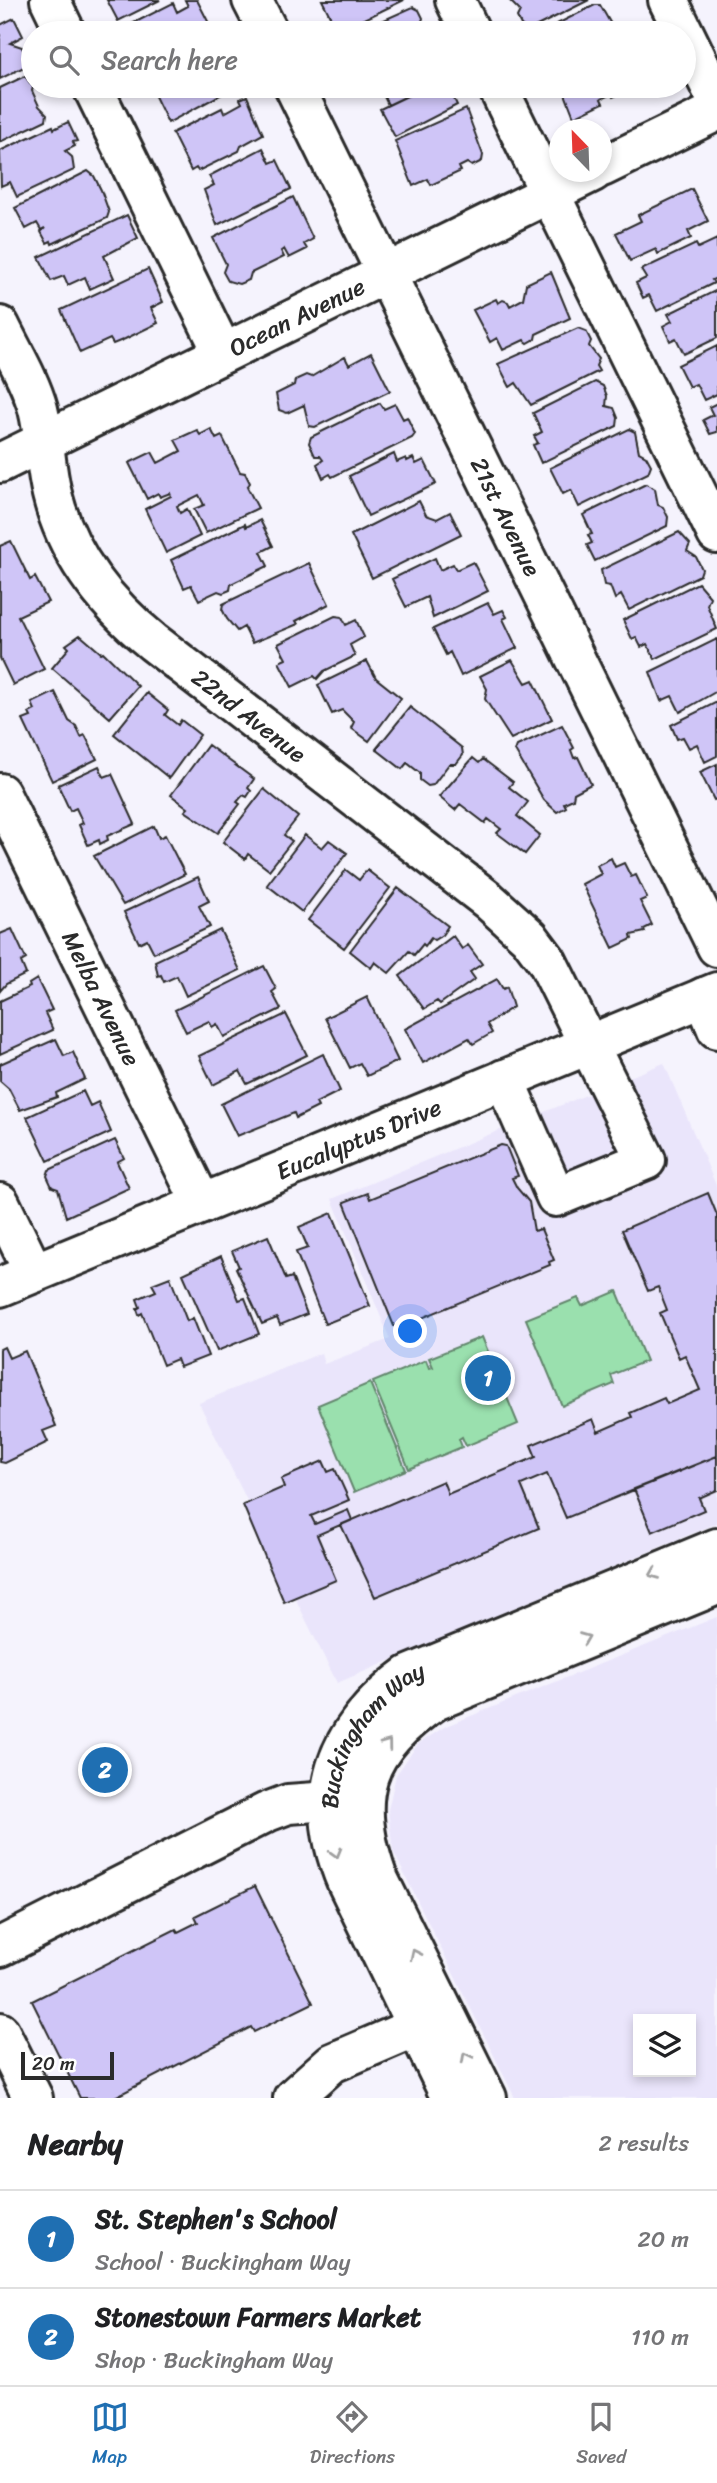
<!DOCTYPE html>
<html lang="en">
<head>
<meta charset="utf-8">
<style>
  :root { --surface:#fff; --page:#f2f2f2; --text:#202124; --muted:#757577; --line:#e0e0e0; --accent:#1f6fb2 }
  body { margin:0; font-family:Sriracha,sans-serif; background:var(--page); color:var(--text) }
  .controls { position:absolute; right:21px; bottom:21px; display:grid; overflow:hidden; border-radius:0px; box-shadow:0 4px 10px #0003 }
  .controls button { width:63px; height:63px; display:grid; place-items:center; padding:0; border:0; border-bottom:2px solid var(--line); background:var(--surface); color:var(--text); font:35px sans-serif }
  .compass { position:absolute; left:549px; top:119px; width:63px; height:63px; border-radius:50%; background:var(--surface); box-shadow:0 4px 10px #0003; rotate:337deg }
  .scale { position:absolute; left:21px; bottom:18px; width:93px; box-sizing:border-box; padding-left:7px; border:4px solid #2b2b2b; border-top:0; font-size:19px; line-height:24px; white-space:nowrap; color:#2b2b2b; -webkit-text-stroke:5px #fff; paint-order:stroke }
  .you { position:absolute; left:411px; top:1332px; width:24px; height:24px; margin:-18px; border:5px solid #fff; border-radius:50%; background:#1a73e8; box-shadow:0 0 0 10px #1a73e833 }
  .badge { display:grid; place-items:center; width:46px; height:46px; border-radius:50%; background:var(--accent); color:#fff; font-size:23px; font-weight:700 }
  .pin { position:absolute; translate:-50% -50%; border:4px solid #fff; box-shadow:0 2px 7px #0006 }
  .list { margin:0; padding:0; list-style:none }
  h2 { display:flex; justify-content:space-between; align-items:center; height:91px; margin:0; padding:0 28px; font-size:30px }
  h2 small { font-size:23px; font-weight:400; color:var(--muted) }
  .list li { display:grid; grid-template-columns:46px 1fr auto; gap:21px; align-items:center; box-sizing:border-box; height:98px; padding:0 28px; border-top:2px solid var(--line) }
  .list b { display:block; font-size:26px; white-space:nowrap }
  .list p { margin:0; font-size:23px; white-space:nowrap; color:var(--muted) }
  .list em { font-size:23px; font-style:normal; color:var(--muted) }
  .icon { flex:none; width:38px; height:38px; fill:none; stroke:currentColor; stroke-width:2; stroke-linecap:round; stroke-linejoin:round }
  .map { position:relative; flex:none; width:717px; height:2098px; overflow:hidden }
  .search { position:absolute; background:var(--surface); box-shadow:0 4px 10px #0003; left:21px; right:21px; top:21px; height:77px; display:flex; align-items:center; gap:18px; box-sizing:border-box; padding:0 24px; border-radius:38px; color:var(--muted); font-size:26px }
  .sheet { height:287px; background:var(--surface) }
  nav { display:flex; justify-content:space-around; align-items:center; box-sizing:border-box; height:98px; border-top:2px solid var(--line); background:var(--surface); font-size:19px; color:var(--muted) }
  nav a { display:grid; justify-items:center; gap:4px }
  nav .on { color:var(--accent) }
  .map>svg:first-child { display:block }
  .built { fill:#eae5fb; fill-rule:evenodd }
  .green { fill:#9ae0ae; stroke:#62866c; stroke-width:2 }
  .building { fill:#cfc5f7; stroke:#2b2b2b; stroke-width:2 }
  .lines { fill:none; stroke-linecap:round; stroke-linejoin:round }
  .minor-casing { stroke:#2b2b2b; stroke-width:44 }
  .minor { stroke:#fff; stroke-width:38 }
  .oneway { stroke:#a0a0a0 }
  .labels { text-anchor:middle; stroke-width:7; stroke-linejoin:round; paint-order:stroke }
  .street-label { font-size:24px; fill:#2b2b2b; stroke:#fff }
</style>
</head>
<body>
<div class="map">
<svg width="717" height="2098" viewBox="0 0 717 2098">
  <rect width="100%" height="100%" fill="#f5f3fd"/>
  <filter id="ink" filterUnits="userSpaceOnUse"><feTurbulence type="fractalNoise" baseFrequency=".0143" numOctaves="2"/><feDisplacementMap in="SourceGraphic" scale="14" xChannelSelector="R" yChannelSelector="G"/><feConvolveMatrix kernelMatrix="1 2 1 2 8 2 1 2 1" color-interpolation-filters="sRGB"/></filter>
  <g filter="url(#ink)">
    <!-- built -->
    <path class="built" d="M664 1063 717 1188V1523L337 1683 199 1403 321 1353 324 1364 390 1339 332 1199Z
      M717 1617V2098H515L393 1851 388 1810 396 1775 418 1744 446 1726ZM638 2019H691V2072H638Z"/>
    <!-- green -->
    <path class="green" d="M617 1291 646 1361 611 1375 614 1384 562 1406 526 1319 578 1298 582 1306Z
      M482 1337 518 1424 466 1446 462 1437 459 1439 462 1447 409 1469 373 1382 426 1360 429 1368 433 1367 429 1358Z
      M370 1383 406 1470 354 1492 318 1405Z"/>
    <!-- building -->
    <path class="building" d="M107 0H160L118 21Z
      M185 0H197L214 33H127L124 28 173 3 177 12 188 6Z
      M322 0H404L338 32Z
      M509 0H589L529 30 521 25 517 17 520 11Z
      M595 5H600L616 33H539Z
      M413 7 419 10 423 18 421 24 430 33H355Z
      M14 18 23 36 10 43 22 47 28 65 0 79V25Z
      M25 76 33 87 32 91 39 106 47 114 46 120 0 142V88Z
      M150 86H237L168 123Z
      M379 86H428L388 105Z
      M428 86H448L457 105 395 137 380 109Z
      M562 86H636L613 97 611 94 601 99 603 103 574 117Z
      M247 96 263 134 241 146 239 151 198 171 196 168 191 171 172 133 222 108 224 113 242 103 240 99Z
      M466 109 483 155 482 161 472 166 467 163 459 167 461 171 431 185 428 179 413 186 395 141Z
      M68 122 77 141 73 142 75 146 65 151 72 157 74 170 17 197 10 182 1 186 0 151 53 126 54 129Z
      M263 148 270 163 277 160 291 189 217 225 204 190 214 185 209 176Z
      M88 171 94 176 101 190 109 212 107 218 52 244 51 241 47 243 41 232 45 228 41 230 37 223 26 229 15 208Z
      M692 189 708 221 688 231 691 238 658 254 656 249 630 261 616 233 641 221 638 215Z
      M293 197 313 239 304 244 307 249 289 258 284 249 281 251 284 257 251 273 249 280 239 284 228 281 223 272 226 264 213 238Z
      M127 215 138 238 104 256 114 278 90 289 85 277 68 285 64 276 51 281 39 257Z
      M717 239V278L712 280 714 283 657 311 649 295 643 298 636 283 646 278 641 270 696 244 698 248Z
      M148 269 163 302 151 308 158 323 125 339 113 344 110 339 80 353 61 310Z
      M551 272 570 318 536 334 535 339 528 343 524 340 503 350 497 338 490 342 473 310 496 299 498 303 503 300 508 302 510 306 523 299 526 284Z
      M717 290V338L684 354 676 338 670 341 663 326 672 321 668 314Z
      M578 328 586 331 591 341 589 346 599 359 596 366 599 371 531 405 516 383 510 387 498 364Z
      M717 346V394L704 400 696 384 689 387 678 365Z
      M371 353 390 391 315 427 309 426 304 405 287 413 279 410 276 394 294 385 295 380 306 375 311 377 345 357 349 365Z
      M595 382 603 386 607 396 606 406 614 408 618 418 617 426 541 463 533 445 538 443 534 436 542 432 533 413Z
      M380 403 384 409 395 404 403 419 407 417 415 434 412 438 332 477 330 474 323 478 317 464 323 460 320 456H315L309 443 311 437Z
      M717 403V432L710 434 703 420 713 415 709 407Z
      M211 429 216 439 222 436 240 472 245 473 250 483 247 487 258 508 206 533 194 509 204 505 199 495 177 506 180 513 187 509 200 536 166 553 145 509 171 496 170 493 160 497 158 493 147 499 129 463 152 452 158 463 181 451 175 440 197 430 200 435Z
      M629 429 635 432 639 452 646 456 651 465 648 473 579 507 571 490 563 494 550 468Z
      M394 454 397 462 406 458 407 461 413 458 416 464 424 460 436 484 368 516 349 476Z
      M646 484 655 489 658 505 663 507 668 517 667 526 595 561 587 545 592 543 588 535 592 534 583 515Z
      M419 501 426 515 437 519 450 512 461 534 372 578 351 535Z
      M260 520 273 546 261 552 268 566 231 584 230 590 223 593 218 591 199 600 191 585 184 588 171 560 245 524 246 527Z
      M679 532 690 544 687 551 696 557 702 569 700 575 629 610 621 595 615 599 610 586 604 585 601 570Z
      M11 541 30 580 35 577 48 602 18 616 44 669 13 685 0 658V546Z
      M435 558 440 570 453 564 456 570 473 562 488 591 433 618 427 597 406 607 392 579Z
      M309 563 329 604 296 621 298 624 252 643 244 627 237 631 227 619 222 609 223 604Z
      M698 583 710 597 707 605 717 629 655 659 647 644 641 647 636 637 632 639 623 620Z
      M488 603 494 614 503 610 507 617 503 619 517 648 461 676 450 652 446 655 433 629Z
      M335 616 342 617 346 625 356 620 364 637 350 645 355 656 324 671 317 679 314 676 292 687 279 662 286 659 278 644Z
      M80 635 101 653 103 652 138 686 110 718 52 668 69 648 66 645Z
      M717 639V691L680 712 672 696 661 701 650 672Z
      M512 660 526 683 533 680 552 719 511 739 485 699 487 689 480 676Z
      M367 661 376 678 401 698 369 741 351 728 354 722 342 710 332 714 318 685Z
      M55 692 69 721 76 726 81 737 85 735 97 759 52 781 23 720 31 717 29 713 35 710 32 703Z
      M147 693 168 710 165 715 178 725 181 720 200 735 169 778 114 734Z
      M717 702V756L705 762 697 744 689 748 683 737 677 739 671 725Z
      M410 707 462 748 463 755 456 764H449L433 785 428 786 420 780V773L407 763 402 769 376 749Z
      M562 725 574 748 571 750 574 758 578 757 591 784 574 793 573 799 564 803 566 807 557 812 544 800 515 751 517 746Z
      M208 745 254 779 248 788 251 791 247 797 243 795 237 802 240 804 218 833 185 811 188 808 171 795Z
      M473 758 479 763 483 759 513 782 509 787 528 802 517 816 540 835 525 854 497 833 501 829 488 819 485 823 460 804 455 810 439 797Z
      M717 764V799L714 800 700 772Z
      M99 766 104 777 112 774 135 824 107 836 108 840 100 844 99 840 88 845 79 825 83 823 76 808 70 811 58 785Z
      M264 789 298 817 284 835 292 841 269 870 248 854 245 859 223 842Z
      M154 826 159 838 165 835 185 874 123 905 94 856Z
      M305 835 322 848 329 840 347 853 302 912 267 885Z
      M611 858 615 867 624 863 631 877 636 875 647 898 640 901 652 925 644 929 645 932 631 935 632 939 613 948 582 884 601 874 597 865Z
      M346 870 359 880 367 870 390 888 344 948 308 920Z
      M198 877 209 901 199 906 210 927 154 953 147 939 139 943 124 912Z
      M398 888 448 926 442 935 434 940 431 938 425 946 423 944 414 955 409 951 389 973 375 962 371 968 350 951Z
      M12 929 26 959 21 962 26 974 6 984 0 991V934Z
      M220 930 240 970 186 996 177 976 164 982 161 975 158 976 155 961Z
      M453 936 462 949 468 945 482 964 470 972 475 979 440 1004 437 1001 424 1009 400 976Z
      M264 966 276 989 272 992 281 1009 224 1037 217 1024 212 1027 209 1021 186 1032 175 1010Z
      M37 979 52 1010 45 1013 53 1030 0 1054V1001L30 987 29 984Z
      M497 979 503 989 507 987 513 1007 487 1024 492 1033 473 1044 469 1038 423 1063 405 1029Z
      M367 997 398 1061 367 1076 360 1063 350 1068 325 1018Z
      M286 1014 307 1055 247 1084 240 1071 213 1085 199 1056Z
      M56 1039 64 1056 73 1052 85 1079 56 1093 57 1097 20 1110 9 1089 0 1081V1064Z
      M323 1054 340 1091 316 1103 318 1107 296 1118 294 1113 237 1136 221 1104Z
      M83 1091 90 1106 98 1102 111 1132 48 1161 27 1117Z
      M115 1140 124 1158 117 1162 129 1188 66 1217 58 1189 52 1187 47 1176 49 1170Z
      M501 1145 506 1146 518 1176 512 1178 517 1188 529 1202 534 1231 541 1229 554 1260 549 1262 550 1265 400 1327 394 1326 344 1202 368 1193 370 1199Z
      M708 1193 717 1215V1456L566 1518 547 1474 521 1485 539 1528 375 1597 341 1525 443 1481 448 1494 536 1457 531 1445 593 1419 598 1432 632 1417 630 1413 664 1398 667 1404 700 1390 685 1355 679 1358 660 1313 667 1310 658 1287 648 1291 622 1230Z
      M332 1213 370 1306 325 1324 296 1252 308 1248 299 1227Z
      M268 1236 286 1279 292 1277 307 1314 280 1325 277 1318 262 1324 236 1268 239 1267 232 1251Z
      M221 1256 239 1300 245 1298 259 1334 217 1351 183 1274Z
      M170 1277 187 1321 193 1318 208 1356 180 1367 177 1359 163 1365 142 1313 139 1315 137 1309 140 1307 137 1299 156 1291 152 1284Z
      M4 1347 9 1358 25 1351 56 1426 43 1431 48 1442 5 1463 0 1462V1349Z
      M717 1456V1490L699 1498 704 1510 652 1532 634 1489Z
      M323 1461 328 1472 335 1469 349 1500 311 1516 315 1524 348 1510 352 1520 317 1535 336 1580 284 1602 243 1505 284 1487 281 1479Z
      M255 1886 313 2003 254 2032 251 2027 113 2098H80L32 2001 176 1929 178 1932 198 1922 195 1916Z"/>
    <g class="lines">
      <defs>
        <g id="minor">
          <path d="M50 0 66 33"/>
          <path d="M252 0 269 33"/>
          <path d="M455 0 471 33"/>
          <path d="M668 0 717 100"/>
          <path d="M92 86 223 353"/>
          <path id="s1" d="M294 86 717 947"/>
          <path d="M497 86 717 534"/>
          <path d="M602 167 717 111"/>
          <path id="s2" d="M0 326C13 353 30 380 38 409 45 437 45 466 52 494 67 555 105 603 153 642L488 900 529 937 547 961 646 1160 556 1197 504 1079"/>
          <path id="s3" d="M0 463 593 172"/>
          <path id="s4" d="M0 793 202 1204"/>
          <path d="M704 997 717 1029"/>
          <path d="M0 1203 34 1273"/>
          <path id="s5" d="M0 1287 717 992"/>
          <path d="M0 1947 267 1812 288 1804 330 1801"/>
          <path d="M0 2032 33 2098"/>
          <path d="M293 2098 332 2063 416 2027"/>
          <path id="s6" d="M451 2098 347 1883C310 1796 335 1729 409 1675L717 1548"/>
          <path d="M487 2098 377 1876C349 1796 363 1749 435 1701L717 1585"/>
        </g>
      </defs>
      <!-- minor casing -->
      <use href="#minor" class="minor-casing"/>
      <!-- minor -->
      <use href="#minor" class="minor"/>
    </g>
    <!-- one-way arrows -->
    <defs><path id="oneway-chevron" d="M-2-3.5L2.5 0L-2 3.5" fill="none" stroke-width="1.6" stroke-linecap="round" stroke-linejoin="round" transform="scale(1.75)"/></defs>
    <g class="oneway">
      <use href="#oneway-chevron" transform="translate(654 1574) rotate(158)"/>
      <use href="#oneway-chevron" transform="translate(585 1638) rotate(-22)"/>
      <use href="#oneway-chevron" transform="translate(387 1744) rotate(-53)"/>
      <use href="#oneway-chevron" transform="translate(336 1853) rotate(74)"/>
      <use href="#oneway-chevron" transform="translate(415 1954) rotate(-116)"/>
      <use href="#oneway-chevron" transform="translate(466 2057) rotate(-117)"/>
    </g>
  </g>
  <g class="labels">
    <!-- street labels -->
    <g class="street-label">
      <text dy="8" stroke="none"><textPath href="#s3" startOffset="331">Ocean Avenue</textPath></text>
      <text dy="8" stroke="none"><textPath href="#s1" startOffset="480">21st Avenue</textPath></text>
      <text dy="8" stroke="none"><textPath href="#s2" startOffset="481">22nd Avenue</textPath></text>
      <text dy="8" stroke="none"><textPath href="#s4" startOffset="229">Melba Avenue</textPath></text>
      <text dy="8" stroke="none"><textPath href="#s5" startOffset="388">Eucalyptus Drive</textPath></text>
      <text dy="8" stroke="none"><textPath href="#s6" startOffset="404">Buckingham Way</textPath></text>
    </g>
  </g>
</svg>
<div class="controls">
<button><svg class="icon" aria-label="layers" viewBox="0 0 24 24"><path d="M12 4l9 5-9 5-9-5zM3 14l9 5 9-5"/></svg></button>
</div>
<svg class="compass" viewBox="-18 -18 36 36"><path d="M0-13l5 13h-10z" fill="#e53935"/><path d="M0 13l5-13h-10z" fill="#757577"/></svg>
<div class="scale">20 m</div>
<div class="you"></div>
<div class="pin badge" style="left:488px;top:1378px">1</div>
<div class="pin badge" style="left:105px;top:1770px">2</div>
<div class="search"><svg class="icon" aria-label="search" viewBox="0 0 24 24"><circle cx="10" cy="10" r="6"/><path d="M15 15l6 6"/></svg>Search here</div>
</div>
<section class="sheet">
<h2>Nearby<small>2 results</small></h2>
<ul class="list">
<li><span class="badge">1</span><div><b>St. Stephen's School</b><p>School · Buckingham Way</p></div><em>20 m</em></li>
<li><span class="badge">2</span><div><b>Stonestown Farmers Market</b><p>Shop · Buckingham Way</p></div><em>110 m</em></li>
</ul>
</section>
<nav>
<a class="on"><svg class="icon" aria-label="map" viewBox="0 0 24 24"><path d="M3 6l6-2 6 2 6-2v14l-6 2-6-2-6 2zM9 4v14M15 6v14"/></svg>Map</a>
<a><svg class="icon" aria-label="directions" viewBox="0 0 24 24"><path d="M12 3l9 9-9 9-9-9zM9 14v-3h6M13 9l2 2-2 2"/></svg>Directions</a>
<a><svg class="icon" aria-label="saved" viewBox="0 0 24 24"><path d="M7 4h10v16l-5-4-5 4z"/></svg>Saved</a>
</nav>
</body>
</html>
